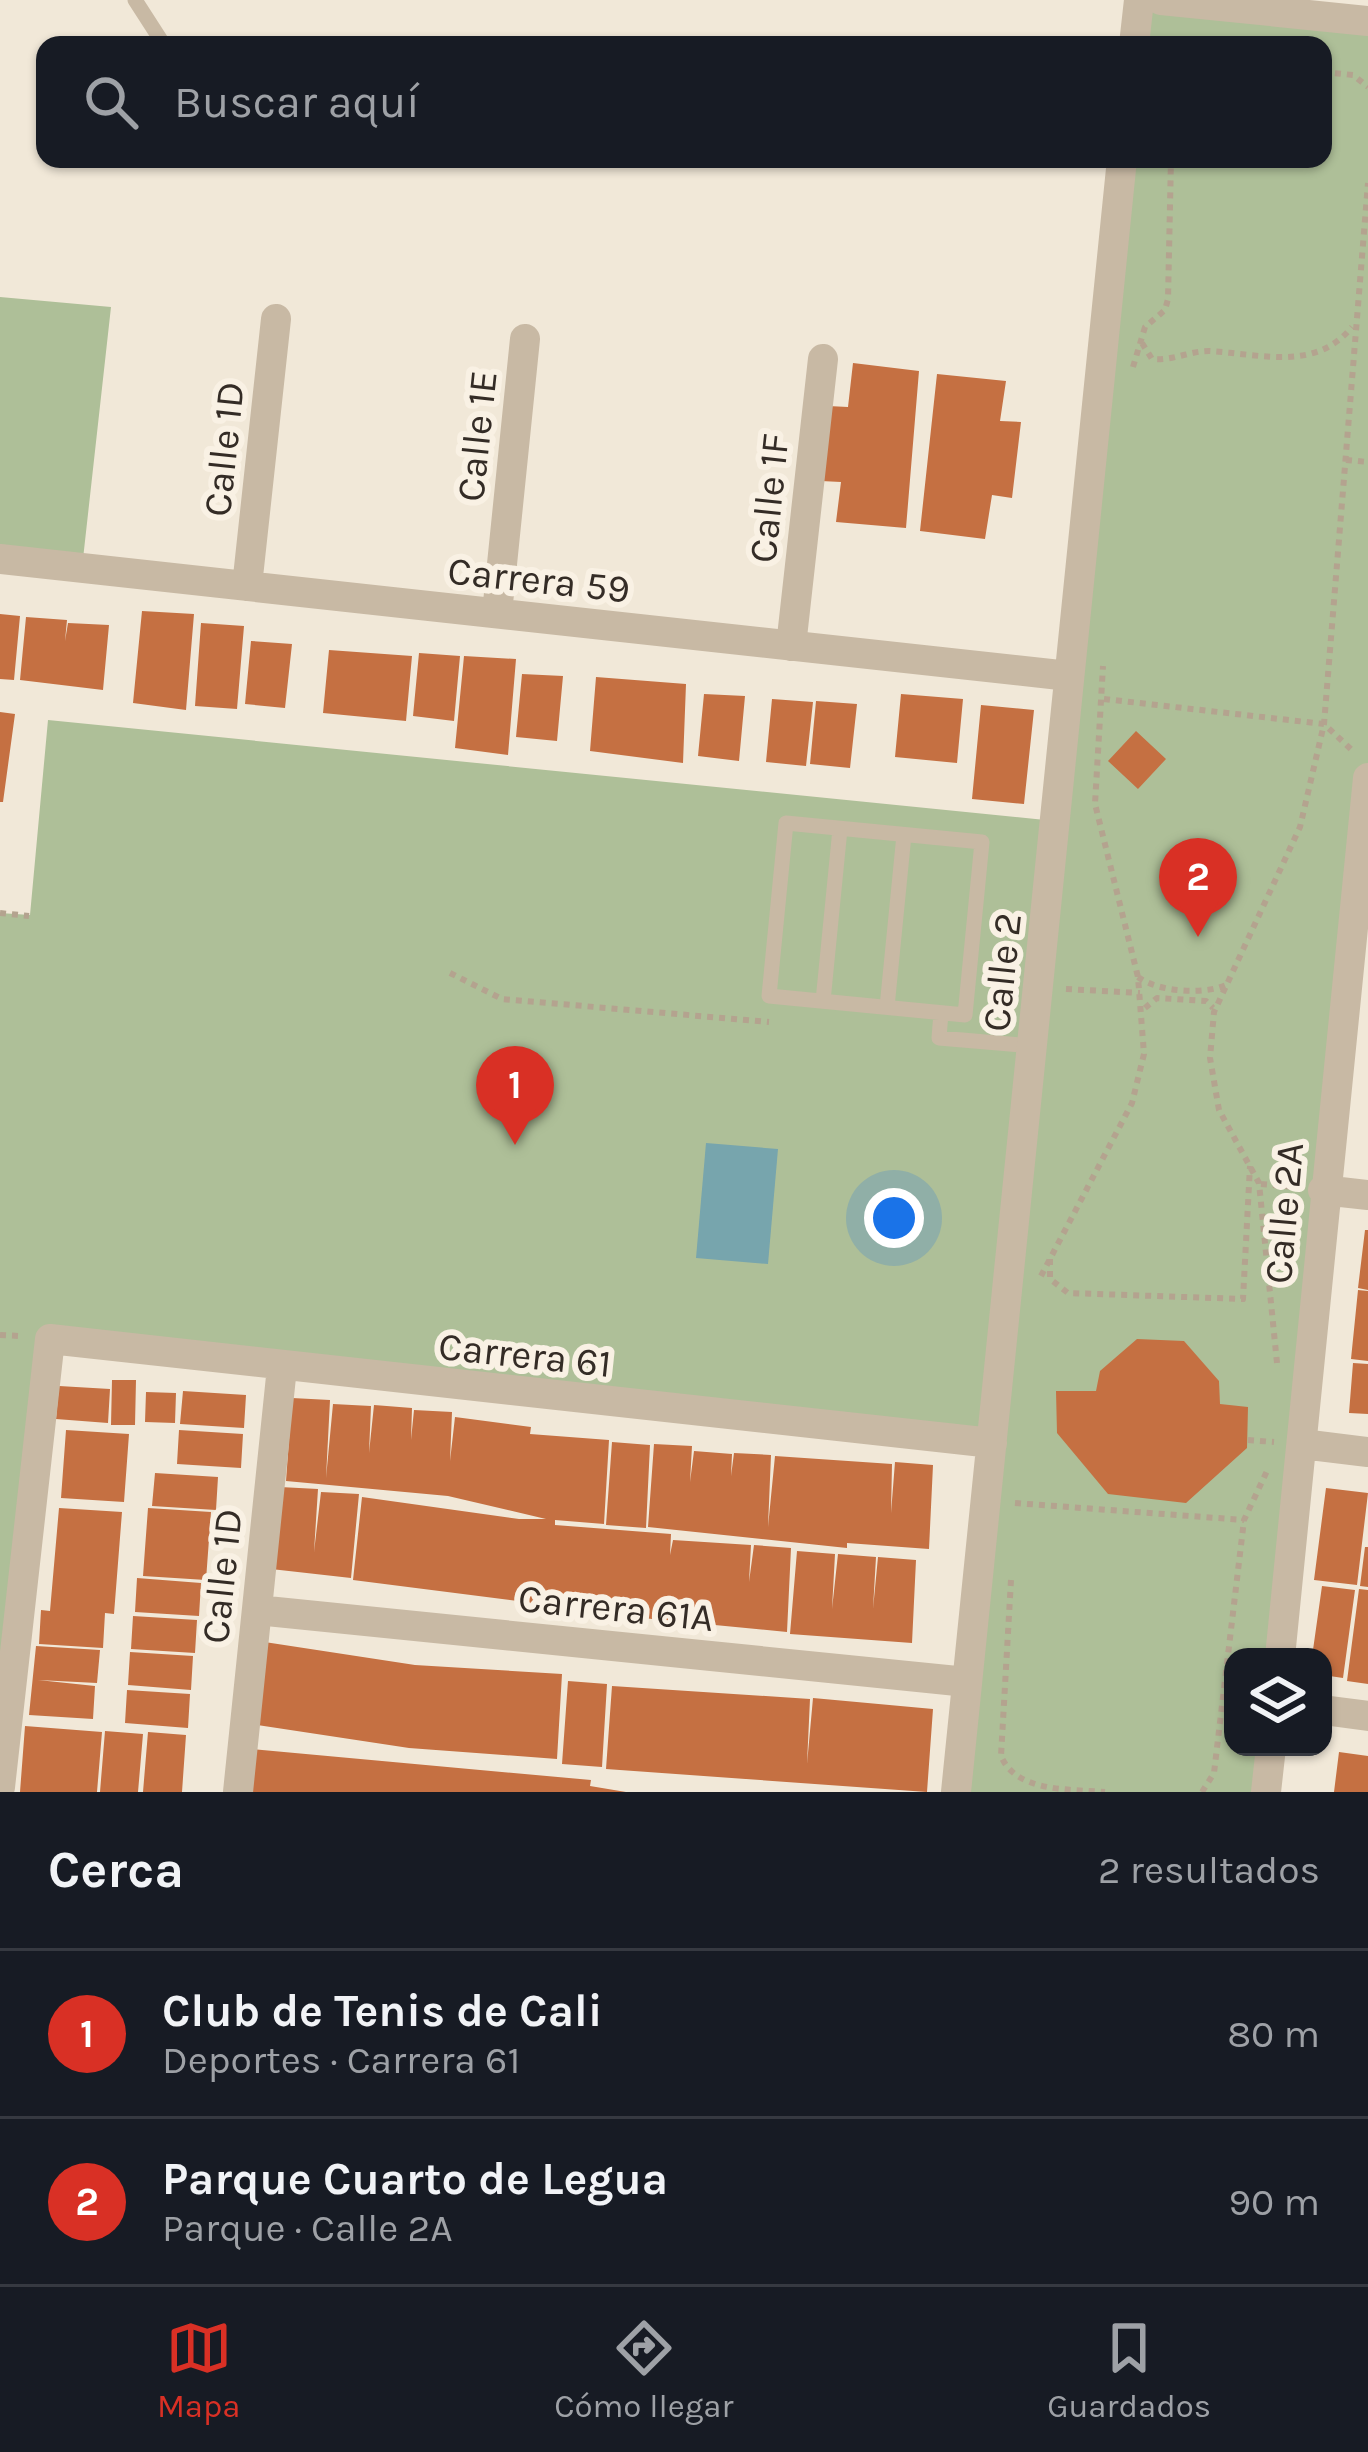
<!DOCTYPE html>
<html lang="es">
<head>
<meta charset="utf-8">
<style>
  :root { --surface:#171b24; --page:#20242c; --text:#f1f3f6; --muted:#9ea1a6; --line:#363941; --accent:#d93025 }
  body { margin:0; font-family:Karla,sans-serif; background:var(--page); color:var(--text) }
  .controls { position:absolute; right:36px; bottom:36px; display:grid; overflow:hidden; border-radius:24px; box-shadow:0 3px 9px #0004 }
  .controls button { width:108px; height:108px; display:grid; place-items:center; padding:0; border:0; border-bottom:3px solid var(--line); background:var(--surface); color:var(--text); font:60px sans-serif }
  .you { position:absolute; left:894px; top:1218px; width:42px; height:42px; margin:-30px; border:9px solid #fff; border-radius:50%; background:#1a73e8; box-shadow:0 0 0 18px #1a73e833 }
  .badge { display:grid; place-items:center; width:78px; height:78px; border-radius:50%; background:var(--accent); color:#fff; font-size:39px; font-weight:700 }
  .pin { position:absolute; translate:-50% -99px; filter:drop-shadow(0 3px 6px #0008) }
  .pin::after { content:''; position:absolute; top:63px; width:42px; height:36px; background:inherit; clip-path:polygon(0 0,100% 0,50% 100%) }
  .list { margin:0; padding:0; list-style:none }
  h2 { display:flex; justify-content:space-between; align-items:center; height:156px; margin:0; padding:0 48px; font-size:51px }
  h2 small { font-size:39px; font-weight:400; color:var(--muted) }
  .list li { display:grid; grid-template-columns:78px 1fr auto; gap:36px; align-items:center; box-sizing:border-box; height:168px; padding:0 48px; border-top:3px solid var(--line) }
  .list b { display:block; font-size:45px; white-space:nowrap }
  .list p { margin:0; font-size:39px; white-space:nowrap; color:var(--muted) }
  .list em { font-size:39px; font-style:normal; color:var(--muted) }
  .icon { flex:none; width:66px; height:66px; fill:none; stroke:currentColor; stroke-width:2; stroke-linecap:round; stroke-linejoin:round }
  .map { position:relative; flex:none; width:1368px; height:1792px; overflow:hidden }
  .search { position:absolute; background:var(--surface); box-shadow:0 3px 9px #0004; left:36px; right:36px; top:36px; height:132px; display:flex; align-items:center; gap:30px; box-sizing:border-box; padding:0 42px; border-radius:24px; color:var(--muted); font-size:45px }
  .sheet { height:492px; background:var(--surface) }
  nav { display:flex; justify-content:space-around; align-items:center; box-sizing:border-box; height:168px; border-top:3px solid var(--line); background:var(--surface); font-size:33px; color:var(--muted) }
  nav a { display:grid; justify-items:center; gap:6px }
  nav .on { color:var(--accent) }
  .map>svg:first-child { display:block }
  .park { fill:#aebf98 }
  .water { fill:#77a5ad }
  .building { fill:#c57042 }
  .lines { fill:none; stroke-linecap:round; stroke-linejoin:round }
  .path { stroke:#b4a38f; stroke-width:6; stroke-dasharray:6 6; stroke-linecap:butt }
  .service { stroke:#c8b9a4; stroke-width:15 }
  .minor { stroke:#c8b9a4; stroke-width:30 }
  .labels { text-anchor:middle; stroke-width:12; stroke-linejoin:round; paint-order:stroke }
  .street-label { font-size:39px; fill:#342c26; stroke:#f9f1e4 }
</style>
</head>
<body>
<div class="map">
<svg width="1368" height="1792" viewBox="0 0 1368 1792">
  <rect width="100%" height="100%" fill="#f1e8d8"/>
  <!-- park -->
  <path class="park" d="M1139 0 1368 21V778L1280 1657H1233V1747H1271L1266 1792H956L991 1444 51 1339 0 1787V913L30 915 48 720 1055 821 1122 159H1323V45H1134Z
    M0 297 111 307 82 568 0 559Z"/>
  <!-- water -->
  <path class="water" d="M706 1143 778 1149 768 1264 696 1258Z"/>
  <!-- building -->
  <path class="building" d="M853 363 919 371 906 528 836 522 841 482 821 481 828 406 848 407Z
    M937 374 1006 381 1000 421 1021 422 1012 498 992 495 985 539 920 531Z
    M142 611 194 614 186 710 133 703Z
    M0 614 20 616 14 680 0 679Z
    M26 617 67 620 65 641 68 623 109 625 103 690 20 680Z
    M201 623 244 626 237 709 195 706Z
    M251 641 292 644 285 708 245 704Z
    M329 650 412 656 406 721 323 713Z
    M419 653 460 656 454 721 413 716Z
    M464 656 516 659 508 755 455 748Z
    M522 674 563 676 557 741 516 737Z
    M596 677 686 684 683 763 590 751Z
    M704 694 745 696 739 761 698 756Z
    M901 694 963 699 957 763 895 757Z
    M772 699 813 702 806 766 766 762Z
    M816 701 857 704 850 768 810 764Z
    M981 705 1034 710 1024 804 972 799Z
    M0 712 15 714 3 802H0Z
    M1136 731 1166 759 1138 789 1108 761Z
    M1365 1230H1368V1290L1358 1288Z
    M1358 1290 1368 1291V1361L1351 1359Z
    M1137 1339 1184 1341 1219 1381 1220 1404 1248 1407 1247 1448 1186 1503 1108 1494 1057 1433 1056 1391H1096L1100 1371Z
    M1353 1363 1368 1364V1414L1349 1413Z
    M112 1380H136L135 1425H111Z
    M59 1386 110 1389 108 1423 56 1419Z
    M183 1391 246 1395 244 1428 180 1424Z
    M146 1392 176 1393 175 1423 145 1422Z
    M292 1398 330 1400 326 1478 333 1404 371 1406 369 1453 374 1405 412 1408 411 1440 414 1410 452 1412 450 1461 455 1417 531 1427 530 1434 609 1440 604 1524 555 1520V1525L671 1534 670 1555 673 1540 751 1545 749 1582 754 1545 791 1548 787 1632 549 1609V1605L353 1580 362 1497 519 1519H546L448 1496 286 1481Z
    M66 1430 129 1434 124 1502 61 1498Z
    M179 1430 243 1434 241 1468 177 1464Z
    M612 1442 650 1445 646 1528 606 1525Z
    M654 1444 692 1446 690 1482 694 1451 732 1454 731 1476 734 1453 771 1455 768 1527 775 1456 892 1464 891 1513 895 1462 933 1465 929 1549 847 1543V1548L648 1527Z
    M155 1473 218 1477 216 1510 152 1506Z
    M280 1487 318 1489 314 1552 321 1492 359 1494 351 1578 271 1569Z
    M1326 1488 1368 1493 1357 1585 1314 1580Z
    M59 1508 122 1512 114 1614 105 1613 103 1648 39 1644 41 1610 50 1611Z
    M148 1508 211 1512 206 1580 143 1576Z
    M1365 1547H1368V1587L1360 1586Z
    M797 1551 835 1554 832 1609 838 1554 876 1557 873 1609 878 1557 916 1560 912 1643 790 1634Z
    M137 1578 201 1583 199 1616 135 1612Z
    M1322 1586 1355 1590 1343 1678 1323 1675V1657H1312Z
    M1359 1589 1368 1590V1684L1347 1681Z
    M133 1616 197 1620 195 1653 131 1649Z
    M258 1641 415 1665 562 1674 557 1759 409 1748 251 1724Z
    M36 1646 100 1650 97 1683 38 1680 95 1686 93 1719 29 1715Z
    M130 1652 193 1656 191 1690 128 1685Z
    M568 1681 607 1684 602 1767 562 1764Z
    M612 1686 810 1699 807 1764 813 1698 933 1709 927 1792 606 1769Z
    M127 1690 190 1694 188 1728 125 1723Z
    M25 1726 102 1732 97 1792H20Z
    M105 1731 143 1734 138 1792H100Z
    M148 1732 186 1735 182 1792H143Z
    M250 1749 591 1780 590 1786 626 1792H247Z
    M1339 1752 1368 1756V1792H1334Z"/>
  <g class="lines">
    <!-- path -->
    <path class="path" d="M1323 72 1353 75 1368 87
      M1142 343 1152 359C1173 361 1189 351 1209 351 1261 354 1315 372 1352 327
      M1133 367 1145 327 1165 310 1168 299 1171 159
      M1346 460 1368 462
      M1104 699 1324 724 1354 752
      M0 913 29 916
      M450 973 502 999 769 1022
      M1138 977C1158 992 1204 995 1226 985
      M1066 989 1140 993
      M1145 1008 1157 998 1206 1001 1213 1008
      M1261 1184 1295 1187
      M1050 1259V1279L1068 1293 1243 1299 1250 1166
      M1041 1276 1132 1103 1144 1054 1138 977 1095 804 1103 666
      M0 1335 20 1336
      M1277 1363 1259 1183 1219 1110 1210 1058 1214 1012 1300 827 1324 724 1368 183
      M1248 1440 1274 1442
      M1015 1503 1244 1520
      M1011 1580 1001 1756C1016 1792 1067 1789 1105 1792
      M1202 1792 1214 1773 1244 1520 1267 1471"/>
    <!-- service -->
    <path class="service" d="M135 0 164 45
      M786 823 982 842 965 1015 769 996Z
      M823 1001 840 829
      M887 1007 904 835
      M941 1013 939 1038 1032 1046"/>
    <!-- minor -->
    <path class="minor" d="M1161 0 1368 21
      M1134 45 1139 0
      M0 559 1069 676
      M247 586 276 319
      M497 613 525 339
      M791 646 823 359
      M1323 1190 1368 1195
      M1302 1444 1368 1452
      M257 1610 967 1682
      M1280 1657 1368 778
      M1323 1710 1368 1716
      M0 1787 50 1339 992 1443
      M238 1792 282 1367
      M956 1792 1122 159
      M1266 1792 1271 1747"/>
  </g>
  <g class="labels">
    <!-- street labels -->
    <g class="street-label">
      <text transform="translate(476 436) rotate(-84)" y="14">Calle 1E</text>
      <text transform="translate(223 449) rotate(-84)" y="14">Calle 1D</text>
      <text transform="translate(768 498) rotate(-84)" y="14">Calle 1F</text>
      <text transform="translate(539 579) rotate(6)" y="14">Carrera 59</text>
      <text transform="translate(1001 972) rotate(-84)" y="14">Calle 2</text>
      <text transform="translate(1283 1213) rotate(-85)" y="14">Calle 2A</text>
      <text transform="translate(525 1354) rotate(6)" y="14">Carrera 61</text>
      <text transform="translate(221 1576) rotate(-84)" y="14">Calle 1D</text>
      <text transform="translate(616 1607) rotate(6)" y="14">Carrera 61A</text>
    </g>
  </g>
</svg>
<div class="controls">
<button><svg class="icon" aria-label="layers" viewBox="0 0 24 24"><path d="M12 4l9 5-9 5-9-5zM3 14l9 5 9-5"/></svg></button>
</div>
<div class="you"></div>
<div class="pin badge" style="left:515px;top:1145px">1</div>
<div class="pin badge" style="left:1198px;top:937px">2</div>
<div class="search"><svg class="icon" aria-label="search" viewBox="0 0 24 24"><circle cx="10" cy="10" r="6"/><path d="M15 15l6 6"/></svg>Buscar aquí</div>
</div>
<section class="sheet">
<h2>Cerca<small>2 resultados</small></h2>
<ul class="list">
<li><span class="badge">1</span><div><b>Club de Tenis de Cali</b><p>Deportes · Carrera 61</p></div><em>80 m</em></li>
<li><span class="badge">2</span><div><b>Parque Cuarto de Legua</b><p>Parque · Calle 2A</p></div><em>90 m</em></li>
</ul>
</section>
<nav>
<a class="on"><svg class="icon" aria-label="map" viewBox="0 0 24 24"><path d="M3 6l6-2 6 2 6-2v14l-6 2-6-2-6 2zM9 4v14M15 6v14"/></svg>Mapa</a>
<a><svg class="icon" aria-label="directions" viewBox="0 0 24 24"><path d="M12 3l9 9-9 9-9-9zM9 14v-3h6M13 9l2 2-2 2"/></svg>Cómo llegar</a>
<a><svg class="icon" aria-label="saved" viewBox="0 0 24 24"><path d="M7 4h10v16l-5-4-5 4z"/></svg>Guardados</a>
</nav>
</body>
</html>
